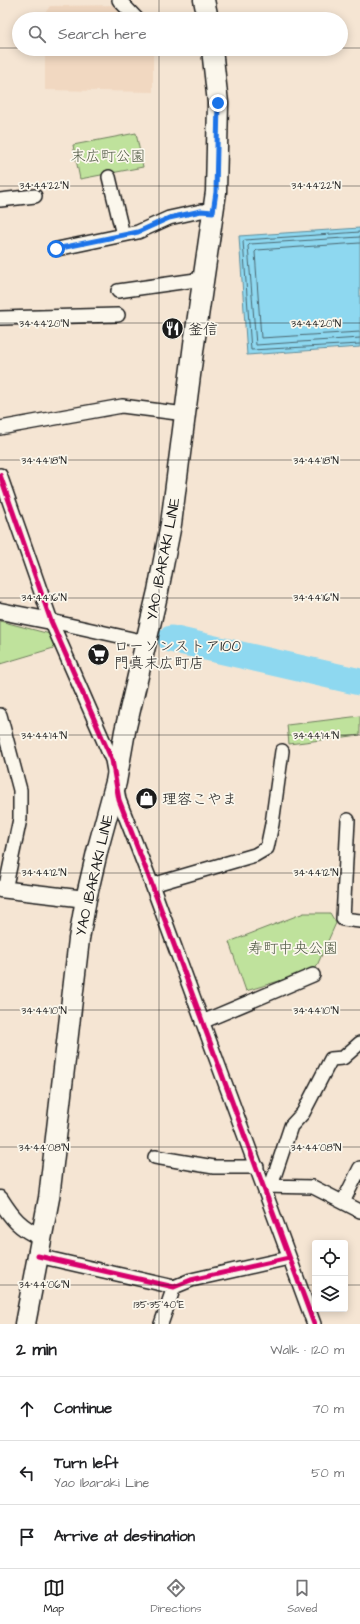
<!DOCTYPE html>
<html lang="en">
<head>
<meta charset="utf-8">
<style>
  :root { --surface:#fff; --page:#f2f2f2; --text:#202124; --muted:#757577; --line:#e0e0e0; --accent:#1c1c1c }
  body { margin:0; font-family:"Architects Daughter","Klee One",sans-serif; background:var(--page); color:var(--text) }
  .controls { position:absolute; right:12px; bottom:12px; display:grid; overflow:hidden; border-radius:4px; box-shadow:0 2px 10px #0003 }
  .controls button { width:36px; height:36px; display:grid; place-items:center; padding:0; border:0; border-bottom:1px solid var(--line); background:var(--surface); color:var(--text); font:20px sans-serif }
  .stop { position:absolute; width:12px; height:12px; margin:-9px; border:3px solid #1a73e8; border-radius:50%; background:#fff }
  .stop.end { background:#1a73e8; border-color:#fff; box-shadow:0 1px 4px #0008 }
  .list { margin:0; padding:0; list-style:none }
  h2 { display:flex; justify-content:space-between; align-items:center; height:52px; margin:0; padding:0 16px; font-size:17px }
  h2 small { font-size:13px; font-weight:400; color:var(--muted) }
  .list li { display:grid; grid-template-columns:26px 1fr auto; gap:12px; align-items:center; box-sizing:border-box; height:64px; padding:0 16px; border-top:1px solid var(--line) }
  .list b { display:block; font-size:15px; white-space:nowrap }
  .list p { margin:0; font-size:13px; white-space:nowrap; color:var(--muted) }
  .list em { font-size:13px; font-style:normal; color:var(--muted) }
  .icon { flex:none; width:22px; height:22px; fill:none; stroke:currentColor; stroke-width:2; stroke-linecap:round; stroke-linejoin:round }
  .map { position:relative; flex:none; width:360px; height:1324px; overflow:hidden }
  .search { position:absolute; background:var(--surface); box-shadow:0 2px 10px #0003; left:12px; right:12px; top:12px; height:44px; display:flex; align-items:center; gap:10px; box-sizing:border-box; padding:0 14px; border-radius:22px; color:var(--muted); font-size:15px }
  .sheet { height:244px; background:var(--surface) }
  nav { display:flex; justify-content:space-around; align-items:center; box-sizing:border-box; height:56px; border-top:1px solid var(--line); background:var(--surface); font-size:11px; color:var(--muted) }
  nav a { display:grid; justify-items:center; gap:2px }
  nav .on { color:var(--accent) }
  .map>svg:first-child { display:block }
  .built { fill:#f1d8c1 }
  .green { fill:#bfe29c; stroke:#6e7f5c }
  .water { fill:#8ed8f0; stroke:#608d9b }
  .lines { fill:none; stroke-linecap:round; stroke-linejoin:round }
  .shore { stroke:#4a6771; stroke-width:1 }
  .river { stroke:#8ed8f0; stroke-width:27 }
  .minor-casing { stroke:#1c1c1c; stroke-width:16 }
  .tertiary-casing { stroke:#1c1c1c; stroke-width:19 }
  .primary-casing { stroke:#1c1c1c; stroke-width:23 }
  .minor { stroke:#fbf7ec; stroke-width:13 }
  .tertiary { stroke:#fbf7ec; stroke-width:16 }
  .primary { stroke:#fbf7ec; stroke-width:20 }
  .cycleway-casing { stroke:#fbf7ec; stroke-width:8 }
  .cycleway { stroke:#d6006c; stroke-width:5 }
  .route { stroke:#1a73e8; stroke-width:5 }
  .ticks { fill:none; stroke:#1c1c1c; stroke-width:1; stroke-opacity:0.45 }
  .labels { text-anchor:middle; stroke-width:3.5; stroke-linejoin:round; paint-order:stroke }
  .park-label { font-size:15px; fill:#4d5742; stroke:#fbf7ec }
  .poi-label { font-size:15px; fill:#1c1c1c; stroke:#fbf7ec; text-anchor:start }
  .street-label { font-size:15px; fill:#1c1c1c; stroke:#fbf7ec }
  .ticks-label { font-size:10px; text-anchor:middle; fill:#1c1c1c; stroke:#fbf7ec; stroke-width:3.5; stroke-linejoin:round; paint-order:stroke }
</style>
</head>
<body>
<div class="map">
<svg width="360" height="1324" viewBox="0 0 360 1324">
  <rect width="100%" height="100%" fill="#f5e5d3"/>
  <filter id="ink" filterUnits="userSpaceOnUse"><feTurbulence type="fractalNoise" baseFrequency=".025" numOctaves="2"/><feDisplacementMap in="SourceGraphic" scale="8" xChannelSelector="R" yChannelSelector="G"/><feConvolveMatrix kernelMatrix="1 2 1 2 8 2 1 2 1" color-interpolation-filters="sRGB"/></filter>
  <g filter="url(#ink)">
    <!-- built -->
    <path class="built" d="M120 5 130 19H45V13L50 6Z
      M45 49H153V92L45 90Z"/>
    <!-- green -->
    <path class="green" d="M136 133 143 167 80 179 73 145Z
      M0 621 50 634 57 647 0 664Z
      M360 716V735L289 744 287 725Z
      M304 913H330L336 923 315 970 246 991 229 942Z"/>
    <!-- water -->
    <path class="water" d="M360 228V347L247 355 239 236Z"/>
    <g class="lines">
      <!-- shore -->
      <path class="shore" d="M360 232 245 240 243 241 251 350 360 344
        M360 237 250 244 248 246 256 345 360 338
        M360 243 257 250 255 252 261 338 360 332"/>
      <!-- river -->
      <path class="river" d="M171 639 360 682"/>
      <defs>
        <path id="minor" d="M119 0 137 19
          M109 177 123 235
          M0 200 35 196
          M57 249 138 232 169 218 201 211H213
          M118 291 203 279
          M0 318 118 315
          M0 428 122 406 185 414
          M0 475 51 621 112 760 119 800 152 885 314 1324
          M51 621 146 642
          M0 715 20 790V819L5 890
          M348 820 343 919 360 921
          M152 885 255 855 267 848 272 824 282 751
          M202 1022 313 975
          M155 1157 214 1167H257
          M263 1186 313 1187 360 1211
          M271 1186 291 1126 303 1113 331 1059 343 1058 360 1043
          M343 1202 360 1168
          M38 1256 174 1287 191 1280 289 1258
          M161 1324 174 1287"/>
        <path id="tertiary" d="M0 611 51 621
          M0 889 86 899
          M0 1199C12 1218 20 1228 41 1237"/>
        <path id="primary" d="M204 0 208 19
          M25 1324 49 1198 79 939 86 899 98 848 116 782 125 731 158 591 171 524 194 344 216 192 218 103 212 49"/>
      </defs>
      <!-- minor casing -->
      <use href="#minor" class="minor-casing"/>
      <!-- tertiary casing -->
      <use href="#tertiary" class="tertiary-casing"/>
      <!-- primary casing -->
      <use href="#primary" class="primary-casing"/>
      <!-- minor -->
      <use href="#minor" class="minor"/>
      <!-- tertiary -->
      <use href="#tertiary" class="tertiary"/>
      <!-- primary -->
      <use href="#primary" class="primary"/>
      <defs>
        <path id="cycleway" d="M0 475 51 621 112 760 119 800 152 885 314 1324
          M38 1256 174 1287 191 1280 289 1258"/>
      </defs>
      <!-- cycleway casing -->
      <use href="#cycleway" class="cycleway-casing"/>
      <!-- cycleway -->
      <use href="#cycleway" class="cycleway"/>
    </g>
  </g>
  <g class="lines" filter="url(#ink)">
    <!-- route -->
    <path class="route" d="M56 249 138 232 169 218 201 211 213 212 216 192 218 103"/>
  </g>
  <!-- ticks -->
  <path class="ticks" d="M159 0V19M0 48H19M341 48H360M159 49V1324M0 186H360M0 323H360M0 460H360M0 598H360M0 735H360M0 873H360M0 1010H360M0 1147H360M0 1285H315M345 1285H360"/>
  <!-- icons -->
  <defs>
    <symbol id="restaurant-disc" viewBox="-11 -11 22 22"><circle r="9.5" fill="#1c1c1c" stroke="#fbf7ec"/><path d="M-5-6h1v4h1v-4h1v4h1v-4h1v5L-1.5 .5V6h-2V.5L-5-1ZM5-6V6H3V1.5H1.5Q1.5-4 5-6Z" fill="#fff"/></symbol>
    <symbol id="supermarket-disc" viewBox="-11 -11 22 22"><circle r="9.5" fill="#1c1c1c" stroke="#fbf7ec"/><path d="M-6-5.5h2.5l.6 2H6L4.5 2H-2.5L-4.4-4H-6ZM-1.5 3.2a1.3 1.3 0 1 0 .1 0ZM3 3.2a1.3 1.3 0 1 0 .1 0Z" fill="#fff"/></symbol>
    <symbol id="shop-disc" viewBox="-11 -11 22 22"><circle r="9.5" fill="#1c1c1c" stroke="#fbf7ec"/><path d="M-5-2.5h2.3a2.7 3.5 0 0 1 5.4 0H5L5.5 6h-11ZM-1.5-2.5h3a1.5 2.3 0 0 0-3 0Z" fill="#fff"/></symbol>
  </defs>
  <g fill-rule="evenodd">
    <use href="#restaurant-disc" x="160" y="316" width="25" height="25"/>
    <use href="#supermarket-disc" x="86" y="642" width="25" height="25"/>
    <use href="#shop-disc" x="134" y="786" width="25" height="25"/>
  </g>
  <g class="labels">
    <!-- park labels -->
    <g class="park-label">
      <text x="108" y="161">末広町公園</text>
      <text x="293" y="953">寿町中央公園</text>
    </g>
    <!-- poi labels -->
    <g class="poi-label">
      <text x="188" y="334">釜信</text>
      <text x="114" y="651">ローソンストア100<tspan x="114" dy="17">門真末広町店</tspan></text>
      <text x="162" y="804">理容こやま</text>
    </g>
    <!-- street labels -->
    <g class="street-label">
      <text transform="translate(163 559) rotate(-79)" y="5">YAO IBARAKI LINE</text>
      <text transform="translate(94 875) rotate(-77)" y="5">YAO IBARAKI LINE</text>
    </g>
  </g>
  <g class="ticks-label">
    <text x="44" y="189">34°44'22"N</text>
    <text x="316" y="189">34°44'22"N</text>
    <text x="44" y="327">34°44'20"N</text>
    <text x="316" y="327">34°44'20"N</text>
    <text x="44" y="464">34°44'18"N</text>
    <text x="316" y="464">34°44'18"N</text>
    <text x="44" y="601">34°44'16"N</text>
    <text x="316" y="601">34°44'16"N</text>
    <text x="44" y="739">34°44'14"N</text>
    <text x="316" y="739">34°44'14"N</text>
    <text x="44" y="876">34°44'12"N</text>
    <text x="316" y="876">34°44'12"N</text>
    <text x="44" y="1014">34°44'10"N</text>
    <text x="316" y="1014">34°44'10"N</text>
    <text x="44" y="1151">34°44'08"N</text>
    <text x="316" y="1151">34°44'08"N</text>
    <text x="44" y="1288">34°44'06"N</text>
    <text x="159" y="1308">135°35'40"E</text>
  </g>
</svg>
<div class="controls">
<button><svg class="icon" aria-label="locate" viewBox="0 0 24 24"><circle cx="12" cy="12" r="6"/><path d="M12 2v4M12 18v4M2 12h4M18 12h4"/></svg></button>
<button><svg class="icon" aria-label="layers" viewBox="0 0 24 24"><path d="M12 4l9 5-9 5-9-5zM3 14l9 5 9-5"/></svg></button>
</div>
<div class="stop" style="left:56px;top:249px"></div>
<div class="stop end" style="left:218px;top:103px"></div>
<div class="search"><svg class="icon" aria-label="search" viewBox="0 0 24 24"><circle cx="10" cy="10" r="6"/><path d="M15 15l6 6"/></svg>Search here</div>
</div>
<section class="sheet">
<h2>2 min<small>Walk · 120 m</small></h2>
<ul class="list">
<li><svg class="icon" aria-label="ahead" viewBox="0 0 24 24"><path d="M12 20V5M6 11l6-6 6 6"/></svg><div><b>Continue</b></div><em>70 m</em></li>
<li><svg class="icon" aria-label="left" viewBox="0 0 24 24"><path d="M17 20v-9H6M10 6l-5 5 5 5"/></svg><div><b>Turn left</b><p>Yao Ibaraki Line</p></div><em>50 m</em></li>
<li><svg class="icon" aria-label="arrive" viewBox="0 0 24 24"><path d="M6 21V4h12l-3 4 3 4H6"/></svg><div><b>Arrive at destination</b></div></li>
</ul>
</section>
<nav>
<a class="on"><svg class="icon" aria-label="map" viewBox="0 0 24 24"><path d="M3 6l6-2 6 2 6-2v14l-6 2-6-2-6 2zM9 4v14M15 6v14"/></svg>Map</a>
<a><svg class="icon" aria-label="directions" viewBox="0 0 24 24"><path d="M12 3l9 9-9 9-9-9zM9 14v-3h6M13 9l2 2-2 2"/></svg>Directions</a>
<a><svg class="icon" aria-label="saved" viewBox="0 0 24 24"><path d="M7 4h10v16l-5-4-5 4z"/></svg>Saved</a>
</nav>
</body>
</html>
